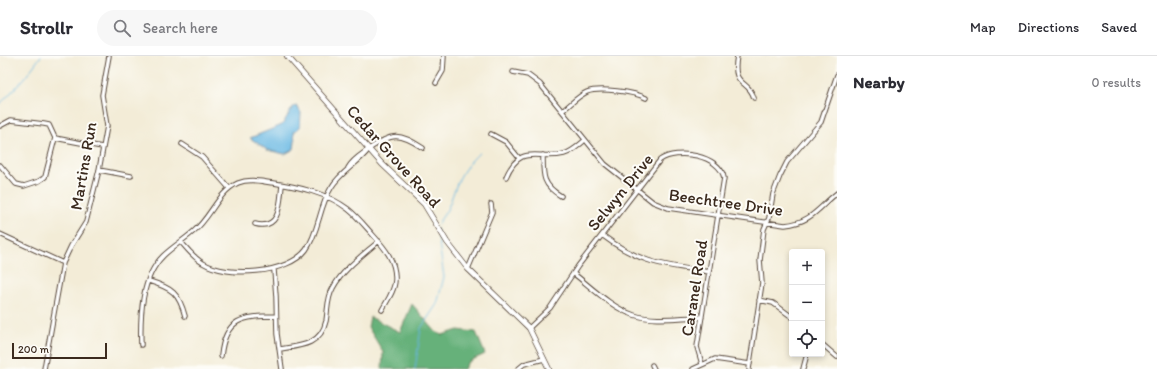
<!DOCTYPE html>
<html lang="en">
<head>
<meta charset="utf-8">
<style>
  :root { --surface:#fff; --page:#f7f7f7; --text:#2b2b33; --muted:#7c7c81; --line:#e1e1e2 }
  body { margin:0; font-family:Itim,sans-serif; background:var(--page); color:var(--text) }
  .controls { position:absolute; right:12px; bottom:12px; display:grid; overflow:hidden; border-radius:4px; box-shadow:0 2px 6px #0003 }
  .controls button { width:36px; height:36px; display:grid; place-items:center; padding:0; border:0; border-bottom:1px solid var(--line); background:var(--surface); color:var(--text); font:20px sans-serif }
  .scale { position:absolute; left:12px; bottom:10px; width:95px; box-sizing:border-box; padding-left:4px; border:2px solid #3b2a1e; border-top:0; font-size:11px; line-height:14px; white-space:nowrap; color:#3b2a1e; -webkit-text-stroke:3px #fdfcf7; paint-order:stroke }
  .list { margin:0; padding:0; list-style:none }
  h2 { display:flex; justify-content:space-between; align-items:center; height:52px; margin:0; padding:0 16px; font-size:17px }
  h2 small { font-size:13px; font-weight:400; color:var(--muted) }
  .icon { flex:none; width:22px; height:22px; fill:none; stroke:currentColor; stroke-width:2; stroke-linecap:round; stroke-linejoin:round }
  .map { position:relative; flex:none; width:837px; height:313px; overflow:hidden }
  header { display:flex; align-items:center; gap:24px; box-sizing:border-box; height:56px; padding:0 20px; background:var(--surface); border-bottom:1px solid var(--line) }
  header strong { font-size:19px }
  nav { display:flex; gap:22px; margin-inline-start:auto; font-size:14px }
  .search { width:280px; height:36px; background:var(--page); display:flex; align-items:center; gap:10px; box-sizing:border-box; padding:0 14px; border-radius:22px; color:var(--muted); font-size:15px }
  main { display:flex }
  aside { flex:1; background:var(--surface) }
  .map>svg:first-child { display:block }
  .forest { fill:#66b17a; stroke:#506e4c }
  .water { fill:#68b8e3; stroke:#527180 }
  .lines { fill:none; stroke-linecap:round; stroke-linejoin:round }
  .stream { stroke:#68b8e3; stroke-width:1 }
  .minor-casing { stroke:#57473a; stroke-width:5.5 }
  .tertiary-casing { stroke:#57473a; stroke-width:6 }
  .minor { stroke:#fff; stroke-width:3.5 }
  .tertiary { stroke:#fff; stroke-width:4.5 }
  .labels { text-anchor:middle; stroke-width:4; stroke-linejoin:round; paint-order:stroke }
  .street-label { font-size:17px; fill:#3b2a1e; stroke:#fdfcf7 }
</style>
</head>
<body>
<header>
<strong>Strollr</strong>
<div class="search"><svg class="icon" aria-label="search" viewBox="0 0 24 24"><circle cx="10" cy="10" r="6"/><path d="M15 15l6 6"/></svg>Search here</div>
<nav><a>Map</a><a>Directions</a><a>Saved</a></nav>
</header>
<main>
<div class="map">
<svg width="837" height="313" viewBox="0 0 837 313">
  <rect width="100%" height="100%" fill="#fdfcf7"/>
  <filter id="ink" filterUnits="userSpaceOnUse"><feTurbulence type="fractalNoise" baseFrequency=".025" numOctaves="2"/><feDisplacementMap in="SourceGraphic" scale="8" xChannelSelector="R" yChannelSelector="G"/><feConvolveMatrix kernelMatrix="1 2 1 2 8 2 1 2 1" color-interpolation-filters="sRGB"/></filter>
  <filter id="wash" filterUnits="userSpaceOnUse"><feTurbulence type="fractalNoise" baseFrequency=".012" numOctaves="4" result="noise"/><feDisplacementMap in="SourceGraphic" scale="16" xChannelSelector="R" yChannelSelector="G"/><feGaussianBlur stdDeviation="0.9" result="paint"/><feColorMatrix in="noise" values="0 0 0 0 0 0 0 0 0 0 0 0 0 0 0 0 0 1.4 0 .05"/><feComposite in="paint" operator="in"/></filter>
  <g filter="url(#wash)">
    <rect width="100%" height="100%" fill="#f3ecd7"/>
    <!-- forest -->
    <path class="forest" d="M412 248 436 276 442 279 458 274 476 276 485 298 468 306 464 313H382L383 296 368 271 370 261 400 276Z"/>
    <!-- water -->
    <path class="water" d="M297 50 301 57 300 71 294 76 295 86 294 93 285 98 267 94 250 82 282 69 293 51Z"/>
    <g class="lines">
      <!-- stream -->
      <path class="stream" d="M0 48 24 23 41 0
        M438 168C441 162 445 158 448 152 457 128 459 116 479 97
        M415 313 421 272 437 248 444 221 437 173"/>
    </g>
  </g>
  <g filter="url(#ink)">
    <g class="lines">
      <defs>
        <path id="minor" d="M737 0C731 32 749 23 754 42
          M513 16 528 19 540 28 605 108 653 146 668 152 785 169C812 166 818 152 837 137
          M436 27 443 15 444 0
          M562 55C570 49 578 40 587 36 599 31 635 36 646 42
          M0 70 11 64 44 68 49 69 55 82 47 113 45 121 39 125 24 130 16 128 0 109
          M491 78 506 86 519 102
          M55 82 102 91
          M182 88 202 101 229 132
          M543 99C543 119 542 129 561 140
          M348 112C353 103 361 99 369 93 392 77 399 76 423 92
          M99 114 131 120
          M506 121C521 86 538 105 564 98 572 96 579 89 585 84
          M255 168C281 175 280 146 282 129
          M0 178 63 207
          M602 179C640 208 664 209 709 216
          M181 186C188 194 194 202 203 207 227 222 288 218 306 194 319 176 319 151 331 132 340 116 358 108 369 93
          M468 213 492 156 491 148
          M274 214 276 240 277 278 282 313
          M573 217C592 232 612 252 634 259 655 266 681 261 702 261
          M149 225C172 232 179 237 185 260
          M759 244 773 247 792 261
          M529 272 550 252 578 210 660 104C677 92 720 99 724 122L697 291 702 308
          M822 288 837 301
          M141 289C140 260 141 222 163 200 172 191 184 184 194 175 211 161 218 136 238 127 250 122 263 126 274 127 299 131 327 137 348 153 357 160 365 170 373 179 385 192 396 205 395 224 395 234 387 245 382 254
          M280 293C300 290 321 289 326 265 328 253 327 242 333 232 343 213 363 199 379 185
          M221 300C225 262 243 260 276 260
          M652 309 654 313
          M44 313 63 207 71 190 86 166 99 114 107 70 102 39 109 0
          M518 313 524 308 544 303
          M693 313 715 303 750 308
          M749 313 762 227 760 204 764 173 769 162 773 138 780 120 787 106 821 66 837 19
          M803 313 807 298"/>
        <path id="tertiary" d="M287 0 382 108 424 148 447 186 468 213 529 272 549 313"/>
      </defs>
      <!-- minor casing -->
      <use href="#minor" class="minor-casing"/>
      <!-- tertiary casing -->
      <use href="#tertiary" class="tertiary-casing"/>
      <!-- minor -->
      <use href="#minor" class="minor"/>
      <!-- tertiary -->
      <use href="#tertiary" class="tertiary"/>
    </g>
  </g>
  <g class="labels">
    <!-- street labels -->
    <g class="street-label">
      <text transform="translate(394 100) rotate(48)" y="6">Cedar Grove Road</text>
      <text transform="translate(83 110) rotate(-80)" y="6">Martins Run</text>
      <text transform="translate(620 136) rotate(-51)" y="6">Selwyn Drive</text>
      <text transform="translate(726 146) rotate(8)" y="6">Beechtree Drive</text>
      <text transform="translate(694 232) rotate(-81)" y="6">Caranel Road</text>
    </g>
  </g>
</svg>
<div class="controls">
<button>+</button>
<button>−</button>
<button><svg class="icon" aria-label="locate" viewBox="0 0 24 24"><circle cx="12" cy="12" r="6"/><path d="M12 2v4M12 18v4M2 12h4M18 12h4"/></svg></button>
</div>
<div class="scale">200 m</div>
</div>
<aside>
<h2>Nearby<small>0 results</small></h2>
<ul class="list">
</ul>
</aside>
</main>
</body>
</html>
